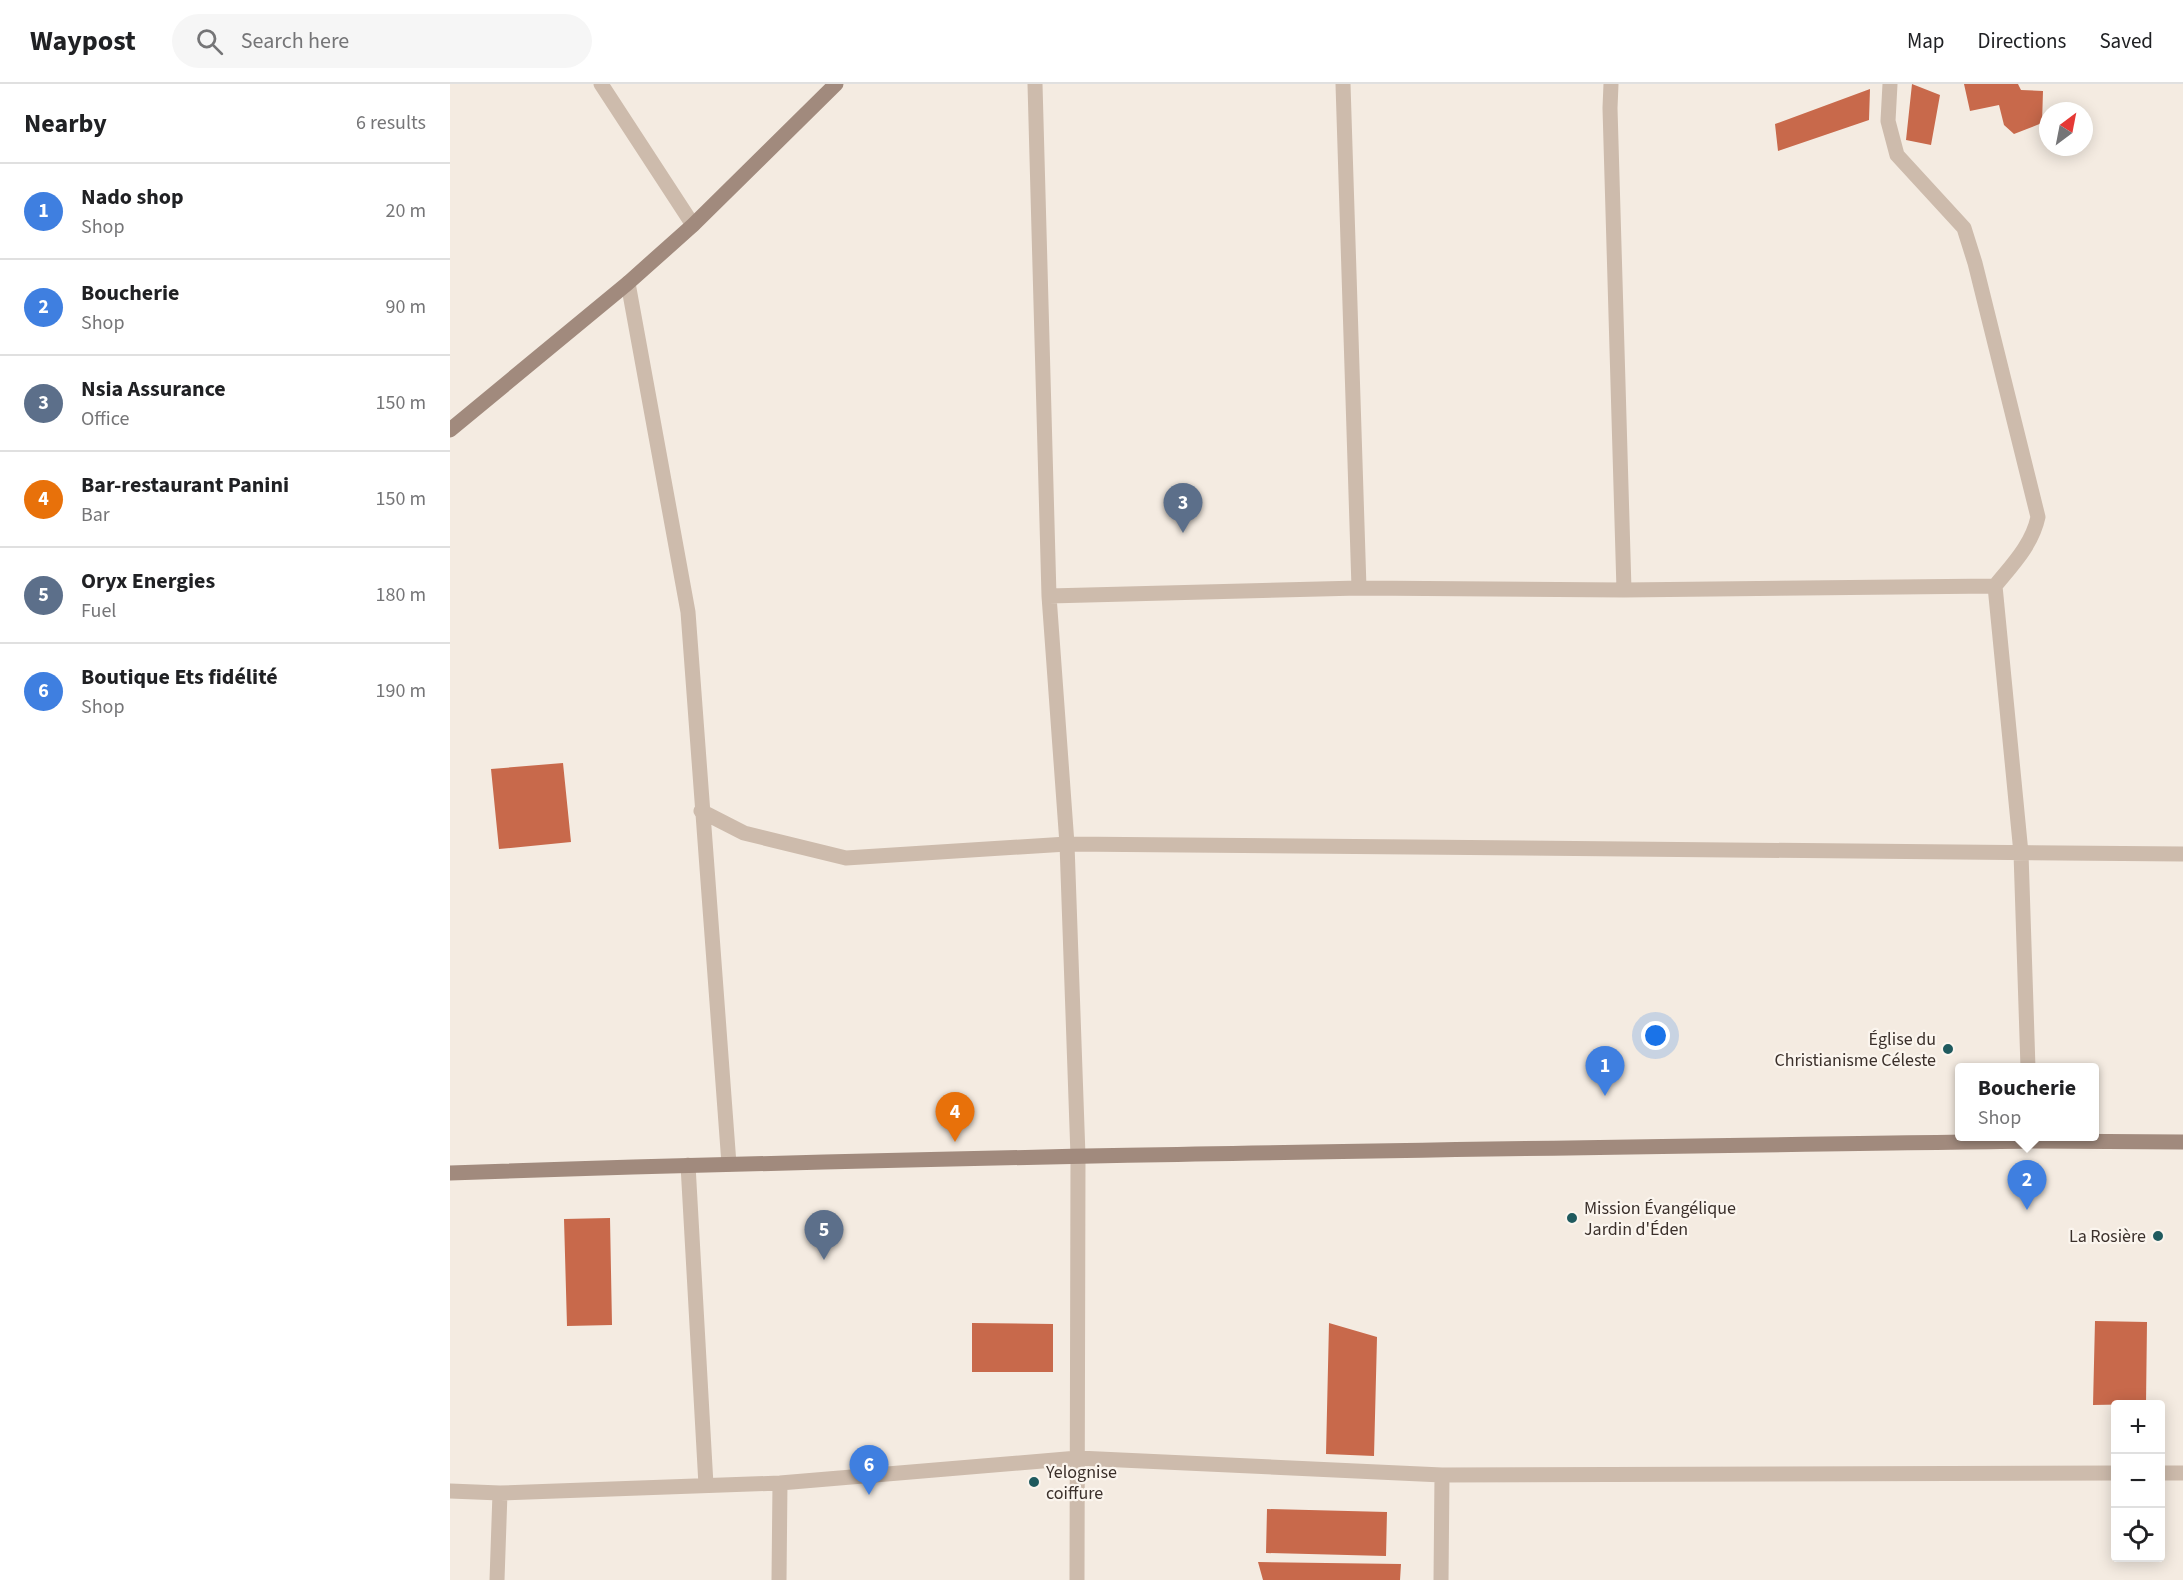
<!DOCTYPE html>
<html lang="en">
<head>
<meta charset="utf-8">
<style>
  :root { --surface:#fff; --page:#f6f6f6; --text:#202124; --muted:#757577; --line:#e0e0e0; --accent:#ea580c }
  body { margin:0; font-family:"Source Sans 3",sans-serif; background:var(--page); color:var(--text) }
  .controls { position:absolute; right:18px; bottom:18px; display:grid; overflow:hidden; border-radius:6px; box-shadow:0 3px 15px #0003 }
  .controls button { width:54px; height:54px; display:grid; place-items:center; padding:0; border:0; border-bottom:2px solid var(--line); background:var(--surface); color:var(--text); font:30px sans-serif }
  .compass { position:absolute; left:1589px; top:18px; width:54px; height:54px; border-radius:50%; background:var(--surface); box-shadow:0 3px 15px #0003; rotate:32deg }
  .you { position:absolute; left:1206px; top:952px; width:21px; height:21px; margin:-15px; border:4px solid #fff; border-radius:50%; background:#1a73e8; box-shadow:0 0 0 9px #1a73e833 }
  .badge { display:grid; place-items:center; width:39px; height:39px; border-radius:50%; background:var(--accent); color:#fff; font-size:20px; font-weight:700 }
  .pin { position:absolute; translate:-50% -50px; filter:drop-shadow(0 2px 3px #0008) }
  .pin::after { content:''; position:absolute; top:32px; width:21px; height:18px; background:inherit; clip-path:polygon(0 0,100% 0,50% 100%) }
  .popup { position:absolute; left:1505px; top:979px; width:144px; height:78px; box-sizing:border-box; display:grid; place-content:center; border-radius:6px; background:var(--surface); filter:drop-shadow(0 2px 4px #0005); font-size:20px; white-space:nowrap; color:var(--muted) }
  .popup b { font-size:22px; color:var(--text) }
  .popup::after { content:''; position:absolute; left:50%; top:100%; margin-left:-12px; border:12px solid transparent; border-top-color:var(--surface) }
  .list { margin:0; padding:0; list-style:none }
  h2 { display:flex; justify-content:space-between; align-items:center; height:78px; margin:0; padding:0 24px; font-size:26px }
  h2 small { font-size:20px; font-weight:400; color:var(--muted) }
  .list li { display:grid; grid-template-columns:39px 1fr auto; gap:18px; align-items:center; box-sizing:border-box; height:96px; padding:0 24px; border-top:2px solid var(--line) }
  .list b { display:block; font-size:22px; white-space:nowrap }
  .list p { margin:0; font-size:20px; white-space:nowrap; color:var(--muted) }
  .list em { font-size:20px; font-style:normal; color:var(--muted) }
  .icon { flex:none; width:33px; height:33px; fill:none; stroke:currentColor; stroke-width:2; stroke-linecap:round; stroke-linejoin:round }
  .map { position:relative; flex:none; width:1733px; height:1496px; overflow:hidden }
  header { display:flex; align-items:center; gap:36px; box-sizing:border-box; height:84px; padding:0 30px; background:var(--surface); border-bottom:2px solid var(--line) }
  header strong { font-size:28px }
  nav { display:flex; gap:33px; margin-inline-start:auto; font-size:21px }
  .search { width:420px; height:54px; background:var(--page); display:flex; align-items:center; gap:15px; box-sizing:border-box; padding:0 21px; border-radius:33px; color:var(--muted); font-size:22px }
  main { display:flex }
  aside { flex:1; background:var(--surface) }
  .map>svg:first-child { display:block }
  .building { fill:#c8694b }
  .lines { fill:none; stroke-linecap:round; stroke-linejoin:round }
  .street { stroke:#cdbbac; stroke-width:15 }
  .secondary { stroke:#a18a7d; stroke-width:15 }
  .poi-dot { fill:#1f5a5e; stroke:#fbf5ee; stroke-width:2 }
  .labels { text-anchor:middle; stroke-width:4.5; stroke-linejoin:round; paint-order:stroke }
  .poi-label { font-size:18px; fill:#3b302b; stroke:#fbf5ee; text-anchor:end }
</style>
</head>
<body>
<header>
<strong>Waypost</strong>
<div class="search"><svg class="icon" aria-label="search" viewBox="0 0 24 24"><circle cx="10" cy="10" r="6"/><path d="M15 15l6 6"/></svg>Search here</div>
<nav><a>Map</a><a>Directions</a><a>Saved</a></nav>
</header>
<main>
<aside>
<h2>Nearby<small>6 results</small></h2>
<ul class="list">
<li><span class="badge" style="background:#3f7fe0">1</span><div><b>Nado shop</b><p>Shop</p></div><em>20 m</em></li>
<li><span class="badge" style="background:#3f7fe0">2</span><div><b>Boucherie</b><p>Shop</p></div><em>90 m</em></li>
<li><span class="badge" style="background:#5c6f8a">3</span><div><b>Nsia Assurance</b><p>Office</p></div><em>150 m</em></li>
<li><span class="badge" style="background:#e8710a">4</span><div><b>Bar-restaurant Panini</b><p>Bar</p></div><em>150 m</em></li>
<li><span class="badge" style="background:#5c6f8a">5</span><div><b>Oryx Energies</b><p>Fuel</p></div><em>180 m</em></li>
<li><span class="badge" style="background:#3f7fe0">6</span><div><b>Boutique Ets fidélité</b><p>Shop</p></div><em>190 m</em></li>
</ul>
</aside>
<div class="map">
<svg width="1733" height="1496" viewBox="0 0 1733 1496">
  <rect width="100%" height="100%" fill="#f4ebe1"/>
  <!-- building -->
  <path class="building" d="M1462 0 1490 11 1481 61 1456 56Z
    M1514 0H1568L1571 6 1593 7 1592 39 1564 50 1554 41 1549 21 1520 27Z
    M1420 5 1419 36 1328 67 1325 40Z
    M113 679 121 758 49 765 41 685Z
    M160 1134 162 1241 117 1242 114 1135Z
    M1645 1237 1697 1238 1696 1320 1643 1321Z
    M522 1239 603 1240V1288H522Z
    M879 1239 927 1253 924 1372 876 1370Z
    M817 1425 937 1428 936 1472 816 1469Z
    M808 1478 951 1480 950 1496H813Z"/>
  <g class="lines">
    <!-- street -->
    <path class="street" d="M151 0 243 141
      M585 0 599 512 617 760 628 1072 627 1496
      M893 0 909 504
      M1161 0 1160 24 1174 506
      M1440 0 1438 37 1447 71 1514 144 1525 179 1588 433C1582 461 1562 481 1545 502L1571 769 1578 984
      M178 199 238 528 279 1080
      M599 512 909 504 1174 506 1545 502
      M251 727 294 749 396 774 617 760 1733 770
      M238 1081 256 1401
      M1710 1389H1733
      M0 1407 50 1409 330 1399 628 1374 992 1391 1666 1389
      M47 1496 50 1409
      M329 1496 330 1399
      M991 1496 992 1391"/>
    <!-- secondary -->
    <path class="secondary" d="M0 346 178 199 243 141 386 0
      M0 1089C527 1071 1054 1065 1581 1057L1733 1058"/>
  </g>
  <!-- markers -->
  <g class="poi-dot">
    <circle cx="1498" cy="965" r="6"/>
    <circle cx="1122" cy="1134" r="6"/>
    <circle cx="1708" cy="1152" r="6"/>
    <circle cx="584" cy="1398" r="6"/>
  </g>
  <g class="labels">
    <!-- poi labels -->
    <g class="poi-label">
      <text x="1486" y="961">Église du<tspan x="1486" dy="21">Christianisme Céleste</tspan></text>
      <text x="1134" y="1130" text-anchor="start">Mission Évangélique<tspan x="1134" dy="21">Jardin d'Éden</tspan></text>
      <text x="1696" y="1158">La Rosière</text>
      <text x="596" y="1394" text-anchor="start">Yelognise<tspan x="596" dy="21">coiffure</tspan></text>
    </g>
  </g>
</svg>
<div class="controls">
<button>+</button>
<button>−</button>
<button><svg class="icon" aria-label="locate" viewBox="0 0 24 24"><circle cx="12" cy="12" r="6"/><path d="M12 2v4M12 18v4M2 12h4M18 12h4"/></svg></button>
</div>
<svg class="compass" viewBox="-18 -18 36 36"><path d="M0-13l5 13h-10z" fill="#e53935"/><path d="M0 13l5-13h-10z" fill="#757577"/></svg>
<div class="you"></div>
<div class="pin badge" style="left:1155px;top:1012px;background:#3f7fe0">1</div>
<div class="pin badge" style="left:1577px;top:1126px;background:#3f7fe0">2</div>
<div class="popup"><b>Boucherie</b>Shop</div>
<div class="pin badge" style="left:733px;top:449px;background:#5c6f8a">3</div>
<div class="pin badge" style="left:505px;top:1058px;background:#e8710a">4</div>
<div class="pin badge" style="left:374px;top:1176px;background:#5c6f8a">5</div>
<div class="pin badge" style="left:419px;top:1411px;background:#3f7fe0">6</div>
</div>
</main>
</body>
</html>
